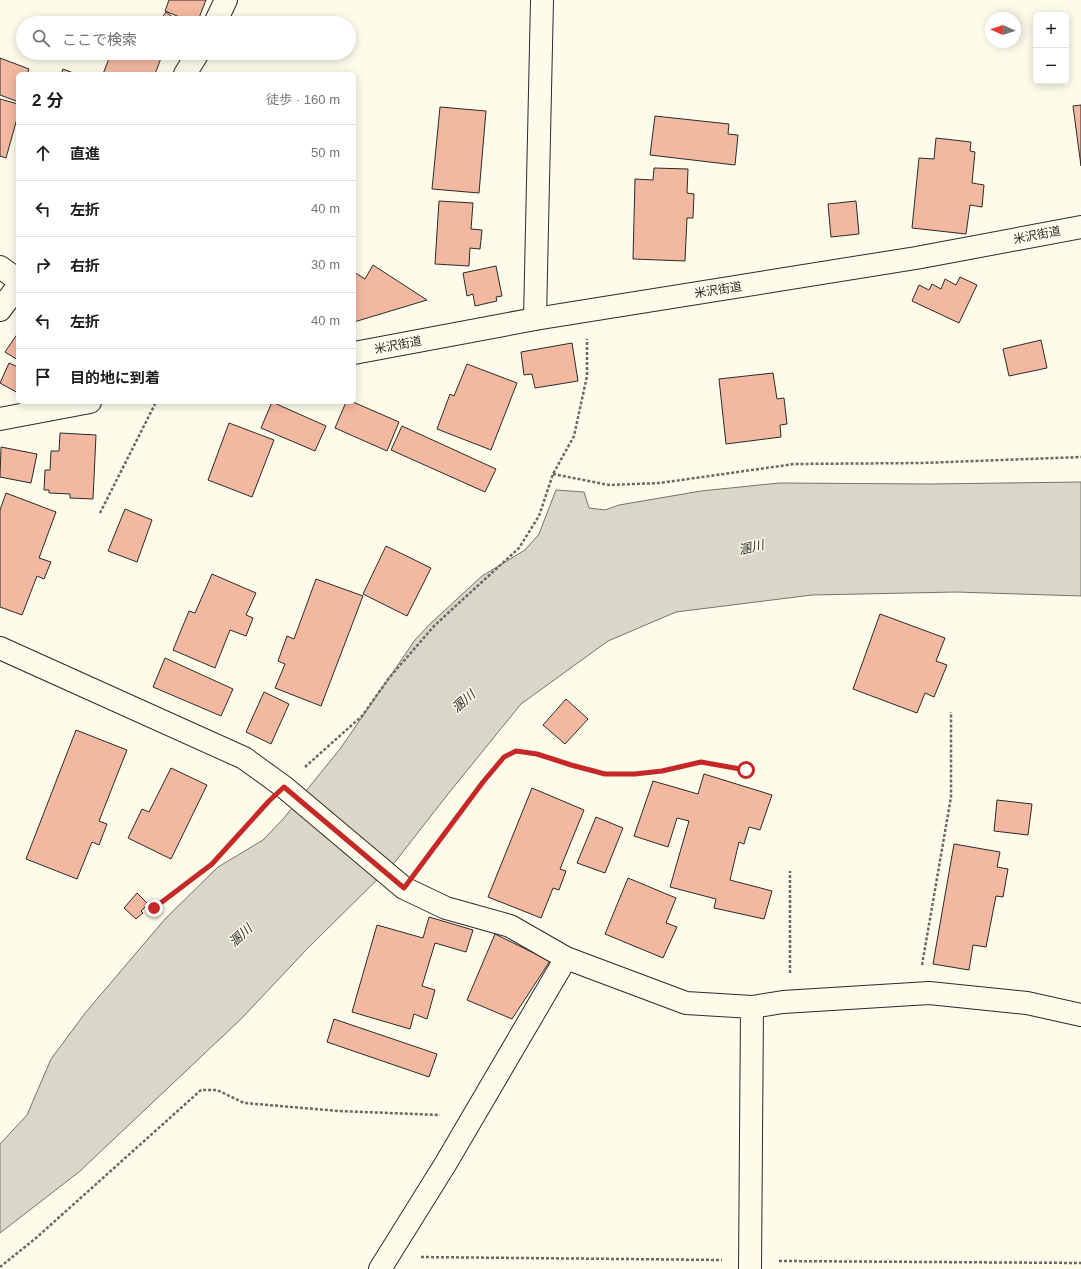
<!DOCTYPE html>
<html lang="ja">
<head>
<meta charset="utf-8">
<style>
  :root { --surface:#fff; --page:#f2f2f2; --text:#202124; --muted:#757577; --line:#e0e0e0 }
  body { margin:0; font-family:Arial,"Noto Sans JP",sans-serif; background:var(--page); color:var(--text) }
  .controls { position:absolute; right:12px; top:12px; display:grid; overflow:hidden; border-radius:6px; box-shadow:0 2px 10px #0003 }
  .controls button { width:36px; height:36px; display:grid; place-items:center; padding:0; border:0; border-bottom:1px solid var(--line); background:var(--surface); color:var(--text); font:20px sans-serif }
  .compass { position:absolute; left:985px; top:12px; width:36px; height:36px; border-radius:50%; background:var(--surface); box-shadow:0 2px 10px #0003; rotate:273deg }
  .stop { position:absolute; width:12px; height:12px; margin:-9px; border:3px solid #c62828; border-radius:50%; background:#fff }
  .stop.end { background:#c62828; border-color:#fff; box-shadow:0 1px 4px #0008 }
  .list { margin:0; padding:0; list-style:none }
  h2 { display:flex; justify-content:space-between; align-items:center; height:52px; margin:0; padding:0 16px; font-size:17px }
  h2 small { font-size:13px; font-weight:400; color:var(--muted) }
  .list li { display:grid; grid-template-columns:26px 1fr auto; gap:12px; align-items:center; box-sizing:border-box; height:56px; padding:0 16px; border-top:1px solid var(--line) }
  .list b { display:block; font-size:15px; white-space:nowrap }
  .list em { font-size:13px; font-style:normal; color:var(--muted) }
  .icon { flex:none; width:22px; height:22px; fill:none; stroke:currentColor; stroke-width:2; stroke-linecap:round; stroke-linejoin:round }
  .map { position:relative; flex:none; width:1081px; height:1269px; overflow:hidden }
  .search { position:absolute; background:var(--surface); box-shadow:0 2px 10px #0003; left:16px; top:16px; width:340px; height:44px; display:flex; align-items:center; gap:10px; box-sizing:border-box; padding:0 14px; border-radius:22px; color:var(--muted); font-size:15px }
  .panel { position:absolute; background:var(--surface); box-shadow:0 2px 10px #0003; left:16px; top:72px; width:340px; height:332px; border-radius:6px }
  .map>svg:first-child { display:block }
  .water { fill:#d8d7c9; stroke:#74746e }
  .building { fill:#f2b8a0; stroke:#2b2b2b }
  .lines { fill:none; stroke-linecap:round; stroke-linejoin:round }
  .minor-casing { stroke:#2b2b2b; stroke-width:24 }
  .highway-casing { stroke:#2b2b2b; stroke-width:24 }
  .path { stroke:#6a6964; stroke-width:2.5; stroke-dasharray:3 2; stroke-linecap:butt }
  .minor { stroke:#fdfbea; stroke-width:22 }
  .highway { stroke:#fdfbea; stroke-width:22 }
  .route { stroke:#c62828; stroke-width:5 }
  .labels { text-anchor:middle; stroke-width:3; stroke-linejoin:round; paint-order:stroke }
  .street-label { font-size:12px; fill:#2b2b2b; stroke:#fdfbea }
  .water-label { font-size:13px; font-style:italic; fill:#2b2b2b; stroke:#fdfbea }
</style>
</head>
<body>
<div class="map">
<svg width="1081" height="1269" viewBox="0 0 1081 1269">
  <rect width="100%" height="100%" fill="#fdfbea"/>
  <!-- water -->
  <path class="water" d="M1081 482V596L956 592 812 595 676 612 608 641 521 704 448 794 395 862 307 949 241 1019 79 1172 0 1233V1144L27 1115 51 1059 86 1012 165 919 218 867 263 840 284 818 340 749 415 640 431 623 482 576 525 550 539 534 556 490 584 492 589 508 605 510 619 505 701 491 779 483 931 484Z"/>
  <!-- building -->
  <path class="building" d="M169 0H206L197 23H194L165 11Z
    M166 12 179 22 178 23H158Z
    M130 19 140 23H128Z
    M111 53H163L155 74H103Z
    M0 58 29 69 27 74H18V97L16 101 0 95Z
    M63 69 76 74H61Z
    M0 99 18 104V115L6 158 0 156Z
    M1081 105V166L1073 106Z
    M440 107 486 111 479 193 432 189Z
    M655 116 729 124 728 134 738 135 735 165 650 155Z
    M936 138 971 142 970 151 975 152 972 183 984 185 982 207 970 205 966 234 912 228 919 158 934 159Z
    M654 168 688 169 687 193 694 194 693 218H687L685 261 633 259 635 179 653 180Z
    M439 201 473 203 471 229 482 230 480 249 470 248 469 266 435 264Z
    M856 201 859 234 831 237 828 204Z
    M373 265 427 300 354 322 355 312 354 311V272L365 279Z
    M496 266 502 296 496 297 497 301 475 306 473 294 467 296 463 273Z
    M960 277 977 285 959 323 912 301 919 285 929 290 932 284 941 289 945 279 956 285Z
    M18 333V360L5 352Z
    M1041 340 1047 368 1009 376 1003 349Z
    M572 343 578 381 535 388 532 374 524 375 521 352Z
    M9 363 18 367V393L0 383Z
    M467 364 517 383 491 450 437 429 450 394 454 396Z
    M773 373 777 399 784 398 787 424 780 425 781 437 726 444 719 379Z
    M272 402 326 426 315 451 261 428Z
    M346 402H353L399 422 387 451 335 428Z
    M229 423 274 440 252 497 208 480Z
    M402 426 496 469 485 492 391 450Z
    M60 433 96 435 93 499 70 498V494L49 493V490H44L45 470H50L51 451H59Z
    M1 447 37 454 31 483 0 477Z
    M6 493 56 512 39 558 51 562 44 579 37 576 22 615 0 607V510Z
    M125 509 152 520 137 562 108 551Z
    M386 546 431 568 407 616 363 594Z
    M212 574 256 593 246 615 253 618 246 636 230 630 215 668 173 650 189 611 195 613Z
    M316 579 363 596 321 706 275 688 285 664 278 661 287 636 294 639Z
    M880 614 945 638 936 661 947 665 934 697 925 693 917 713 853 689Z
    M165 658 233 689 221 716 153 687Z
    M264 692 289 704 271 744 246 732Z
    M566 699 588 719 565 744 543 725Z
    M76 730 127 750 99 821 107 824 99 845 92 842 77 879 26 859Z
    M171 768 207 785 171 859 128 838 142 809 149 812Z
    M704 774 772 795 760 830 749 827 744 844 739 842 730 880 772 891 764 919 714 908 716 899 670 887 689 821 677 818 668 847 634 836 653 781 698 794Z
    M532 788 584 810 560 869 566 871 559 890 553 888 541 918 488 897Z
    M997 800 1032 804 1028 835 994 831Z
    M596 817 623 828 605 873 577 863Z
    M954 844 1000 852 997 867 1008 869 1003 897 996 896 986 947 973 945 969 970 933 964Z
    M628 878 676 898 666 923 677 927 663 958 605 934Z
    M137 893 148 904 141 911 143 913 136 919 124 908Z
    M429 917 473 930 466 952 435 943 422 986 435 990 427 1019 414 1014 410 1029 352 1012 377 925 423 938Z
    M495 934 550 961 512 1019 467 1000Z
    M334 1019 437 1054 429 1077 327 1042Z"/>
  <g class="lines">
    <defs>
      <path id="minor" d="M215 23 226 0
        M185 74 198 53
        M0 267 18 280
        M0 310 18 286
        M535 319 542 0
        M0 648 244 758 284 787 404 888 446 908 510 926 566 958 686 1003 752 1007 783 1002 929 993 1027 1003 1081 1015
        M380 1269 446 1163 566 958
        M750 1269 752 1007"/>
      <path id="highway" d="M354 353 535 319 916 258 1081 227
        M0 419 90 402"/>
    </defs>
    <!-- minor casing -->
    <use href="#minor" class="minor-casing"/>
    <!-- highway casing -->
    <use href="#highway" class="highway-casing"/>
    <!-- path -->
    <path class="path" d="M553 474 609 485 660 483 794 464 922 463 1081 457
      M100 513 156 402
      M305 767 362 716 389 678 435 625 519 548 539 516 553 474 574 436 587 376V339
      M421 865 483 782 504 757 516 751 537 754 571 765 605 773 635 774 661 771 701 762 746 770
      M154 908 211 864 264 807
      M922 965 951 797V712
      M790 973V871
      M421 1257 722 1260
      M779 1261 1081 1263
      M0 1267 36 1238 201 1090H217L244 1103 339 1111 440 1115"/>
    <!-- minor -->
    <use href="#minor" class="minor"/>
    <!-- highway -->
    <use href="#highway" class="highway"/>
  </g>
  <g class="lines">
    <!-- route -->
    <path class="route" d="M154 908 212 864 269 801 284 787 404 888 483 782 504 757 516 751 537 754 571 765 605 774H635L662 771 701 762 746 770"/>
  </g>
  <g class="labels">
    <!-- street labels -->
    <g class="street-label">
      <text transform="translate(1037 235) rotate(-11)" y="4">米沢街道</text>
      <text transform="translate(718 290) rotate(-9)" y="4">米沢街道</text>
      <text transform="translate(398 345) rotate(-11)" y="4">米沢街道</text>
    </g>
    <!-- water labels -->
    <g class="water-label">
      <text transform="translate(751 547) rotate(-13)" y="5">溷川</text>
      <text transform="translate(463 701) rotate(-41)" y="5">溷川</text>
      <text transform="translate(240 935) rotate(-43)" y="5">溷川</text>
    </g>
  </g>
</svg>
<div class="controls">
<button>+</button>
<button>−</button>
</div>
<svg class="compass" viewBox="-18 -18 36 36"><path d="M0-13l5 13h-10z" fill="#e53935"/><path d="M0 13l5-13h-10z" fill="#757577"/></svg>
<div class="stop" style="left:746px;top:770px"></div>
<div class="stop end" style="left:154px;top:908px"></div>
<div class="search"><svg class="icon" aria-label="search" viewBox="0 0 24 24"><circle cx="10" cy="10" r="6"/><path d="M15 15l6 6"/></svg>ここで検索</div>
<section class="panel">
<h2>2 分<small>徒歩 · 160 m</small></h2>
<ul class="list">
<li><svg class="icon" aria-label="ahead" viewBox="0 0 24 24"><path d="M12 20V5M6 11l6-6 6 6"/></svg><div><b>直進</b></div><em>50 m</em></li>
<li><svg class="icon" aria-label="left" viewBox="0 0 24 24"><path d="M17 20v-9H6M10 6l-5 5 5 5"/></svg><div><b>左折</b></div><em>40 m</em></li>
<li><svg class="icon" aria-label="right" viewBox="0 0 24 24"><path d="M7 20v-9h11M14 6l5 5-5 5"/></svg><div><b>右折</b></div><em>30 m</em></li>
<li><svg class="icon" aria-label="left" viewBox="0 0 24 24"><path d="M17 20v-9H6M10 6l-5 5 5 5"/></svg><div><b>左折</b></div><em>40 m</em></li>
<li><svg class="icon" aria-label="arrive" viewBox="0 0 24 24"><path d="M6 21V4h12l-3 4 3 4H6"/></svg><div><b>目的地に到着</b></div></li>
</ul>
</section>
</div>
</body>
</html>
